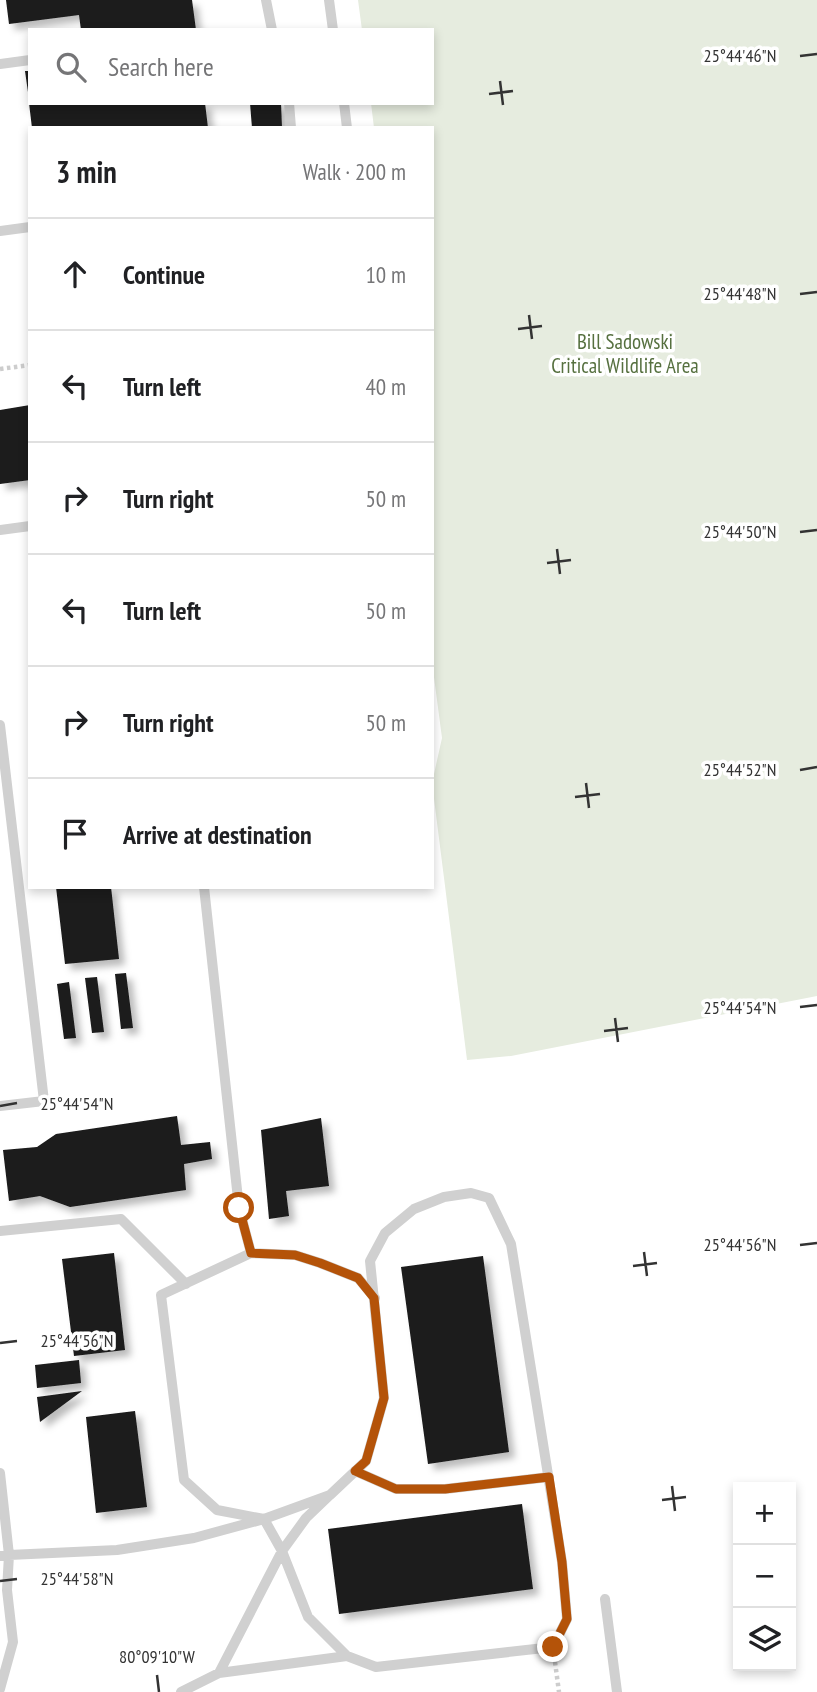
<!DOCTYPE html>
<html lang="en">
<head>
<meta charset="utf-8">
<style>
  :root { --surface:#fff; --page:#f6f6f6; --text:#202124; --muted:#757577; --line:#e0e0e0 }
  body { margin:0; font-family:"PT Sans Narrow",sans-serif; background:var(--page); color:var(--text) }
  .controls { position:absolute; right:21px; bottom:21px; display:grid; overflow:hidden; border-radius:0px; box-shadow:0 4px 10px #0003 }
  .controls button { width:63px; height:63px; display:grid; place-items:center; padding:0; border:0; border-bottom:2px solid var(--line); background:var(--surface); color:var(--text); font:35px sans-serif }
  .stop { position:absolute; width:21px; height:21px; margin:-16px; border:5px solid #b45309; border-radius:50%; background:#fff }
  .stop.end { background:#b45309; border-color:#fff; box-shadow:0 2px 7px #0008 }
  .list { margin:0; padding:0; list-style:none }
  h2 { display:flex; justify-content:space-between; align-items:center; height:91px; margin:0; padding:0 28px; font-size:30px }
  h2 small { font-size:23px; font-weight:400; color:var(--muted) }
  .list li { display:grid; grid-template-columns:46px 1fr auto; gap:21px; align-items:center; box-sizing:border-box; height:112px; padding:0 28px; border-top:2px solid var(--line) }
  .list b { display:block; font-size:26px; white-space:nowrap }
  .list em { font-size:23px; font-style:normal; color:var(--muted) }
  .icon { flex:none; width:38px; height:38px; fill:none; stroke:currentColor; stroke-width:2; stroke-linecap:round; stroke-linejoin:round }
  .map { position:relative; flex:none; width:817px; height:1692px; overflow:hidden }
  .search { position:absolute; background:var(--surface); box-shadow:0 4px 10px #0003; left:28px; top:28px; width:406px; height:77px; display:flex; align-items:center; gap:18px; box-sizing:border-box; padding:0 24px; border-radius:0px; color:var(--muted); font-size:26px }
  .panel { position:absolute; background:var(--surface); box-shadow:0 4px 10px #0003; left:28px; top:126px; width:406px; height:763px; border-radius:0px }
  .map>svg:first-child { display:block }
  .green { fill:#e6ecdf }
  .building { fill:#1a1a1a; filter:url(#shadow) }
  .lines { fill:none; stroke-linecap:round; stroke-linejoin:round }
  .path { stroke:#cdcdcd; stroke-width:4.5; stroke-dasharray:3.5 3.5; stroke-linecap:butt }
  .lane { stroke:#d0d0d0; stroke-width:10 }
  .route { stroke:#b45309; stroke-width:9 }
  .ticks { fill:none; stroke:#333; stroke-width:2.5 }
  .labels { text-anchor:middle; stroke-width:7; stroke-linejoin:round; paint-order:stroke }
  .park-label { font-size:21px; fill:#56703f; stroke:#fff }
  .ticks-label { font-size:18px; text-anchor:middle; fill:#333; stroke:#fff; stroke-width:7; stroke-linejoin:round; paint-order:stroke }
</style>
</head>
<body>
<div class="map">
<svg width="817" height="1692" viewBox="0 0 817 1692">
  <defs>
    <filter id="shadow"><feDropShadow dx="6" dy="6" stdDeviation="3.5" flood-color="#0004"/></filter>
  </defs>
  <rect width="100%" height="100%" fill="#fff"/>
  <!-- green -->
  <path class="green" d="M358 0H817V996L511 1056 467 1060 432 783 442 738 432 662V128H374L371 103H432V30H362Z"/>
  <!-- building -->
  <path class="building" d="M6 0H192L196 30H81L79 15 9 24Z
    M25 71H30V92H28Z
    M29 103H205L208 128H32Z
    M250 103H281L282 128H252Z
    M30 405V480L0 484V410Z
    M56 887H111L119 959 65 964Z
    M126 973 133 1028 121 1029 115 974Z
    M97 977 104 1032 92 1033 85 978Z
    M69 982 76 1038 64 1039 57 984Z
    M177 1116 181 1145 210 1142 212 1159 184 1164 186 1190 70 1207 40 1196 9 1201 3 1150 37 1147 56 1134Z
    M321 1118 329 1186 286 1191 289 1216 269 1219 261 1130Z
    M114 1253 125 1350 74 1356 62 1259Z
    M483 1256 509 1452 428 1464 401 1267Z
    M79 1360 81 1383 37 1388 35 1365Z
    M82 1391 40 1422 37 1397Z
    M135 1411 147 1507 96 1513 86 1417Z
    M522 1504 533 1589 339 1614 328 1529Z"/>
  <g class="lines">
    <!-- path -->
    <path class="path" d="M0 369 30 365
      M555 1662 559 1692"/>
    <!-- lane -->
    <path class="lane" d="M266 0 272 30
      M329 0 333 30
      M0 64 30 60
      M289 103 291 128
      M344 103 347 128
      M0 231 30 227
      M0 530 30 526
      M0 725 44 1101 0 1106
      M204 887 239 1208 251 1253
      M0 1231 121 1219 186 1284
      M355 1471 396 1489H445L549 1477
      M0 1473 9 1555 0 1556
      M605 1599 617 1692
      M219 1673 347 1656
      M0 1689 13 1642 7 1590 9 1555 117 1550 194 1538 264 1519 330 1495 366 1461 384 1398 370 1261 385 1233 414 1209 444 1197 471 1193 489 1198 511 1244 562 1562 567 1619 553 1647 376 1667 347 1656 308 1617 282 1551 306 1518 330 1495
      M181 1692 219 1673 282 1551 264 1519 217 1510 184 1480 161 1295 251 1253 295 1255 320 1263 358 1278 375 1298"/>
  </g>
  <g class="lines">
    <!-- route -->
    <path class="route" d="M239 1208 251 1253 295 1255 320 1263 358 1278 374 1298 384 1398 366 1461 355 1471 396 1489H445L549 1477 562 1562 567 1619 553 1647"/>
  </g>
  <!-- ticks -->
  <path class="ticks" d="M800 56 817 54M500 81 503 105M489 94 513 91M800 294 817 292M529 315 532 339M518 329 542 326M800 532 817 530M557 549 560 574M547 563 571 560M800 770 817 767M586 783 589 808M575 797 600 794M800 1007 817 1005M615 1018 618 1042M604 1031 628 1028M0 1106 17 1103M800 1245 817 1243M644 1252 647 1276M633 1266 657 1263M0 1343 17 1341M672 1486 675 1511M662 1500 686 1497M0 1581 17 1579M157 1675 159 1692"/>
  <g class="labels">
    <!-- park labels -->
    <g class="park-label">
      <text x="625" y="349">Bill Sadowski<tspan x="625" dy="24">Critical Wildlife Area</tspan></text>
    </g>
  </g>
  <g class="ticks-label">
    <text x="740" y="62">25°44'46"N</text>
    <text x="740" y="300">25°44'48"N</text>
    <text x="740" y="538">25°44'50"N</text>
    <text x="740" y="776">25°44'52"N</text>
    <text x="740" y="1014">25°44'54"N</text>
    <text x="77" y="1110">25°44'54"N</text>
    <text x="740" y="1251">25°44'56"N</text>
    <text x="77" y="1347">25°44'56"N</text>
    <text x="77" y="1585">25°44'58"N</text>
    <text x="157" y="1663">80°09'10"W</text>
  </g>
</svg>
<div class="controls">
<button>+</button>
<button>−</button>
<button><svg class="icon" aria-label="layers" viewBox="0 0 24 24"><path d="M12 4l9 5-9 5-9-5zM3 14l9 5 9-5"/></svg></button>
</div>
<div class="stop" style="left:239px;top:1208px"></div>
<div class="stop end" style="left:553px;top:1647px"></div>
<div class="search"><svg class="icon" aria-label="search" viewBox="0 0 24 24"><circle cx="10" cy="10" r="6"/><path d="M15 15l6 6"/></svg>Search here</div>
<section class="panel">
<h2>3 min<small>Walk · 200 m</small></h2>
<ul class="list">
<li><svg class="icon" aria-label="ahead" viewBox="0 0 24 24"><path d="M12 20V5M6 11l6-6 6 6"/></svg><div><b>Continue</b></div><em>10 m</em></li>
<li><svg class="icon" aria-label="left" viewBox="0 0 24 24"><path d="M17 20v-9H6M10 6l-5 5 5 5"/></svg><div><b>Turn left</b></div><em>40 m</em></li>
<li><svg class="icon" aria-label="right" viewBox="0 0 24 24"><path d="M7 20v-9h11M14 6l5 5-5 5"/></svg><div><b>Turn right</b></div><em>50 m</em></li>
<li><svg class="icon" aria-label="left" viewBox="0 0 24 24"><path d="M17 20v-9H6M10 6l-5 5 5 5"/></svg><div><b>Turn left</b></div><em>50 m</em></li>
<li><svg class="icon" aria-label="right" viewBox="0 0 24 24"><path d="M7 20v-9h11M14 6l5 5-5 5"/></svg><div><b>Turn right</b></div><em>50 m</em></li>
<li><svg class="icon" aria-label="arrive" viewBox="0 0 24 24"><path d="M6 21V4h12l-3 4 3 4H6"/></svg><div><b>Arrive at destination</b></div></li>
</ul>
</section>
</div>
</body>
</html>
